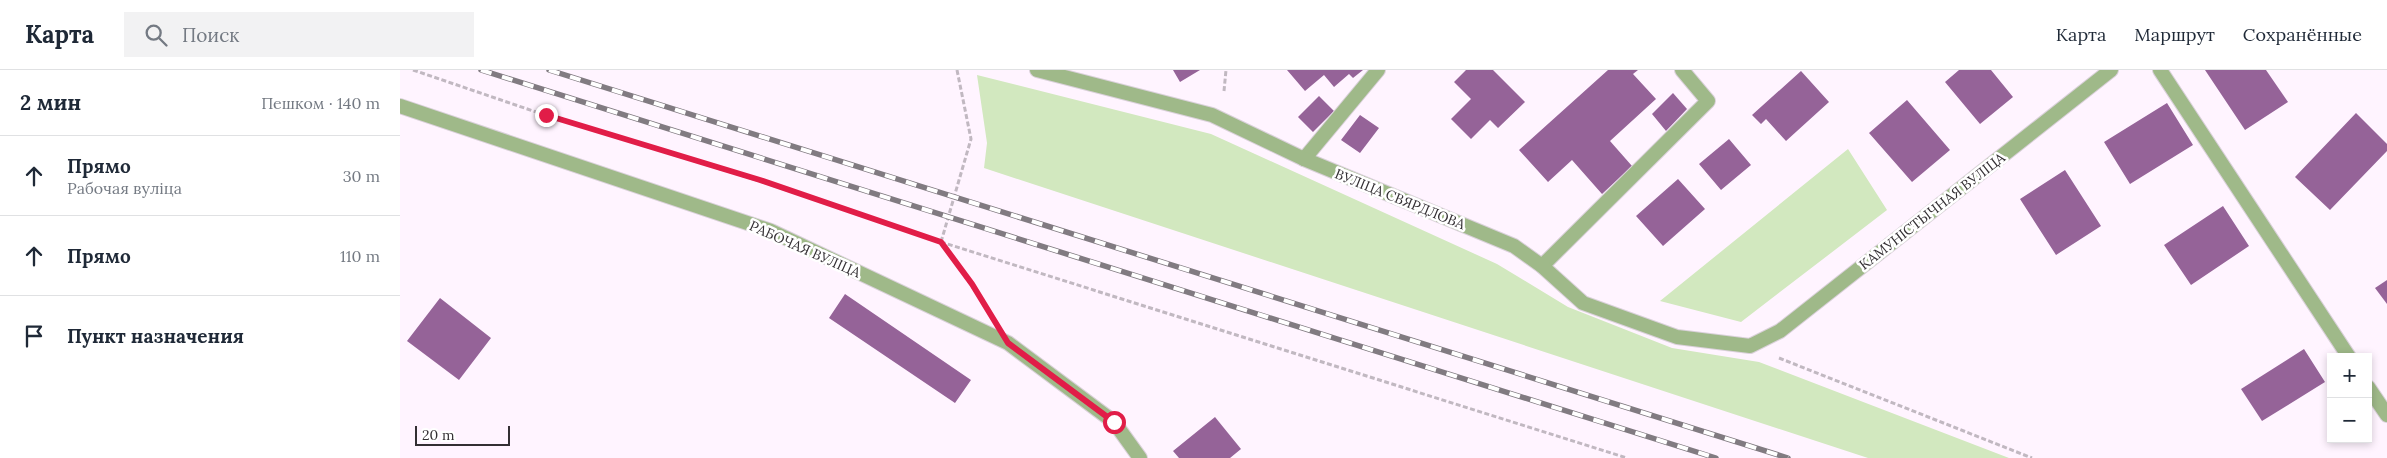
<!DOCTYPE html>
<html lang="ru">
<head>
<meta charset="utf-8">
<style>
  :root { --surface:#fff; --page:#f2f2f3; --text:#1f2937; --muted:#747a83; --line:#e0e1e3 }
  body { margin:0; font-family:Lora,serif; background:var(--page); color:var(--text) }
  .controls { position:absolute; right:15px; bottom:15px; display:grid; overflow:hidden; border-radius:0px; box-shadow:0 2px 8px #0003 }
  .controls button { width:45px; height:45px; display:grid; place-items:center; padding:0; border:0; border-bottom:1px solid var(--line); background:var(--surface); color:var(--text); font:25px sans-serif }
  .scale { position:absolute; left:15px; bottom:12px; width:95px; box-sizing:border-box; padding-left:5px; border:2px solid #332f33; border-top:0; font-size:14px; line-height:18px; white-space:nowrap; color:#332f33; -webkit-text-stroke:4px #fff; paint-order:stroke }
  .stop { position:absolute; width:15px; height:15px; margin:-11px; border:4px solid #e11d48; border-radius:50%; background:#fff }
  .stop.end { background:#e11d48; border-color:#fff; box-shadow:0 1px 5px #0008 }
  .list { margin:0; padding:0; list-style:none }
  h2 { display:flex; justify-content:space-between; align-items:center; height:65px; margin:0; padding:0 20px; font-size:21px }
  h2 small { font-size:16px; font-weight:400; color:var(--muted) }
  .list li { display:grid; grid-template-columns:32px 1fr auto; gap:15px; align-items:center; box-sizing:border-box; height:80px; padding:0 20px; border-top:1px solid var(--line) }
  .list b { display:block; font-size:19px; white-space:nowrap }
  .list p { margin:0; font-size:16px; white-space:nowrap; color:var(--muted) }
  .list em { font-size:16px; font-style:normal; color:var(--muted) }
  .icon { flex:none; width:28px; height:28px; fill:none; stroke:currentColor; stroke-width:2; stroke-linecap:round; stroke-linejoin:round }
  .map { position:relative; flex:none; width:1987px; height:388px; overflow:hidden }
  header { display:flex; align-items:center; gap:30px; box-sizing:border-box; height:70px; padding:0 25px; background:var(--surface); border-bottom:1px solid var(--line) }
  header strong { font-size:24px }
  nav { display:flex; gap:28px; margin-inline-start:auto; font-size:18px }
  .search { width:350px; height:45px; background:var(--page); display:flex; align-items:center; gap:12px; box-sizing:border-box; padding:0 18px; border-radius:0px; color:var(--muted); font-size:19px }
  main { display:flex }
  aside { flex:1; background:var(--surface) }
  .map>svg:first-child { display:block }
  .green { fill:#d2e8bf }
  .building { fill:#956398 }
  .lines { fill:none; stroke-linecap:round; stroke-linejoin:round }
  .service-casing { stroke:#dad1da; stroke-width:16 }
  .minor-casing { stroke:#dad1da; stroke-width:16 }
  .path { stroke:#c1b8c1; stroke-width:3; stroke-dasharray:5 2.5; stroke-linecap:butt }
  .service { stroke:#9fb989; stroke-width:14 }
  .minor { stroke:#9fb989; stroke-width:14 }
  .rail-casing { stroke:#817b81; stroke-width:5.5 }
  .rail { stroke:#fff; stroke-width:4; stroke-dasharray:11; stroke-linecap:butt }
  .route { stroke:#e11d48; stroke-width:6 }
  .labels { text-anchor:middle; stroke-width:5; stroke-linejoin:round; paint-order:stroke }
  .street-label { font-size:14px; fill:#332f33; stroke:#fff }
</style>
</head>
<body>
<header>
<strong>Карта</strong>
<div class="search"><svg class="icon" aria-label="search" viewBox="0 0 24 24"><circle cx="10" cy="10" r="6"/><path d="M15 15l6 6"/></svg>Поиск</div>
<nav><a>Карта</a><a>Маршрут</a><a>Сохранённые</a></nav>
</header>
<main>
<aside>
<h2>2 мин<small>Пешком · 140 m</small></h2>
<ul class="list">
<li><svg class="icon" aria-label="ahead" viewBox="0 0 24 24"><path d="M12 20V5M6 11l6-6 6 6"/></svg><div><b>Прямо</b><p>Рабочая вуліца</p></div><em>30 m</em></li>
<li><svg class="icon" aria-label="ahead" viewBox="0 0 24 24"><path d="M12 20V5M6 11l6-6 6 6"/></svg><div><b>Прямо</b></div><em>110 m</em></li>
<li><svg class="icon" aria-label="arrive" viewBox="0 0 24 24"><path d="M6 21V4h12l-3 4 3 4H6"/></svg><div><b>Пункт назначения</b></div></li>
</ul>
</aside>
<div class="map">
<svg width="1987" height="388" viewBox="0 0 1987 388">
  <rect width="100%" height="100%" fill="#fff4ff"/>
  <!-- green -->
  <path class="green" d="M577 5 811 64 1097 194 1168 237 1272 278 1359 292 1609 388H1468L584 98 587 73Z
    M1448 79 1487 140 1341 252 1260 231Z"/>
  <!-- building -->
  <path class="building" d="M773 0H800L780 12Z
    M887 0H963L953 8 949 4 934 17 924 5 905 21Z
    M1066 0H1093L1125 32 1098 58 1090 50 1071 69 1051 49 1071 29 1054 12Z
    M1208 0H1238L1233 4 1256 29 1210 71 1232 96 1202 124 1172 90 1148 112 1119 80Z
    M1559 0H1591L1613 27 1580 54 1545 12Z
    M1805 0H1866L1888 32 1845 60Z
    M1401 1 1429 32 1386 71 1366 49 1361 54 1352 45Z
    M1273 23 1287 39 1266 61 1252 44Z
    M919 26 934 41 913 62 898 47Z
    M1507 30 1550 80 1512 112 1469 63Z
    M1767 33 1793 75 1730 114 1704 72Z
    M1956 43 1987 74V81L1930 140 1895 107Z
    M960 45 979 58 960 83 941 70Z
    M1329 69 1351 95 1321 120 1299 94Z
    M1665 100 1701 156 1656 185 1620 129Z
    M1278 109 1305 139 1263 176 1236 146Z
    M1823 136 1849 176 1791 215 1764 175Z
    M1987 210V234L1975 218Z
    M445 224 571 310 555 333 429 248Z
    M40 228 91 268 59 310 7 271Z
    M1904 279 1925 312 1862 351 1841 319Z
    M815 347 841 379 830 388H779L773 381Z"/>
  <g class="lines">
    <defs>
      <path id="service" d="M904 89 978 0
        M1142 196 1308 31 1282 0"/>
      <path id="minor" d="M637 0 812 45 904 89 1114 176 1142 196 1183 233 1277 267 1350 276 1380 261 1711 0
        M1760 0 1949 287
        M0 36 371 161 608 273 714 352 740 388
        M1968 317 1987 345"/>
    </defs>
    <!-- service casing -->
    <use href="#service" class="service-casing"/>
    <!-- minor casing -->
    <use href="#minor" class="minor-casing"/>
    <!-- path -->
    <path class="path" d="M13 0 145 45 360 111 541 172 1227 388
      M557 0 571 69 541 172 585 235
      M824 21 826 0
      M1379 288 1632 388"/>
    <!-- service -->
    <use href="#service" class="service"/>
    <!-- minor -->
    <use href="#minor" class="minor"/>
    <defs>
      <path id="rail" d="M81 0 1316 388
        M149 0 1388 388"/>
    </defs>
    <!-- rail casing -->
    <use href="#rail" class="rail-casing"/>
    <!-- rail -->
    <use href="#rail" class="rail"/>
  </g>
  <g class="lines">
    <!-- route -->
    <path class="route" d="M146 45 360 110 541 172 572 214 608 273 714 352"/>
  </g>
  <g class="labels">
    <!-- street labels -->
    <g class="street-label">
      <text transform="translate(1000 129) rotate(22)" y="5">ВУЛІЦА СВЯРДЛОВА</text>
      <text transform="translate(1532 141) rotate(-38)" y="5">КАМУНІСТЫЧНАЯ ВУЛІЦА</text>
      <text transform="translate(405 179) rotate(24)" y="5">РАБОЧАЯ ВУЛІЦА</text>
    </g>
  </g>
</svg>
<div class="controls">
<button>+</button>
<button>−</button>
</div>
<div class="scale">20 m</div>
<div class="stop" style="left:714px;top:352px"></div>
<div class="stop end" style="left:146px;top:45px"></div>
</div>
</main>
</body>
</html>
